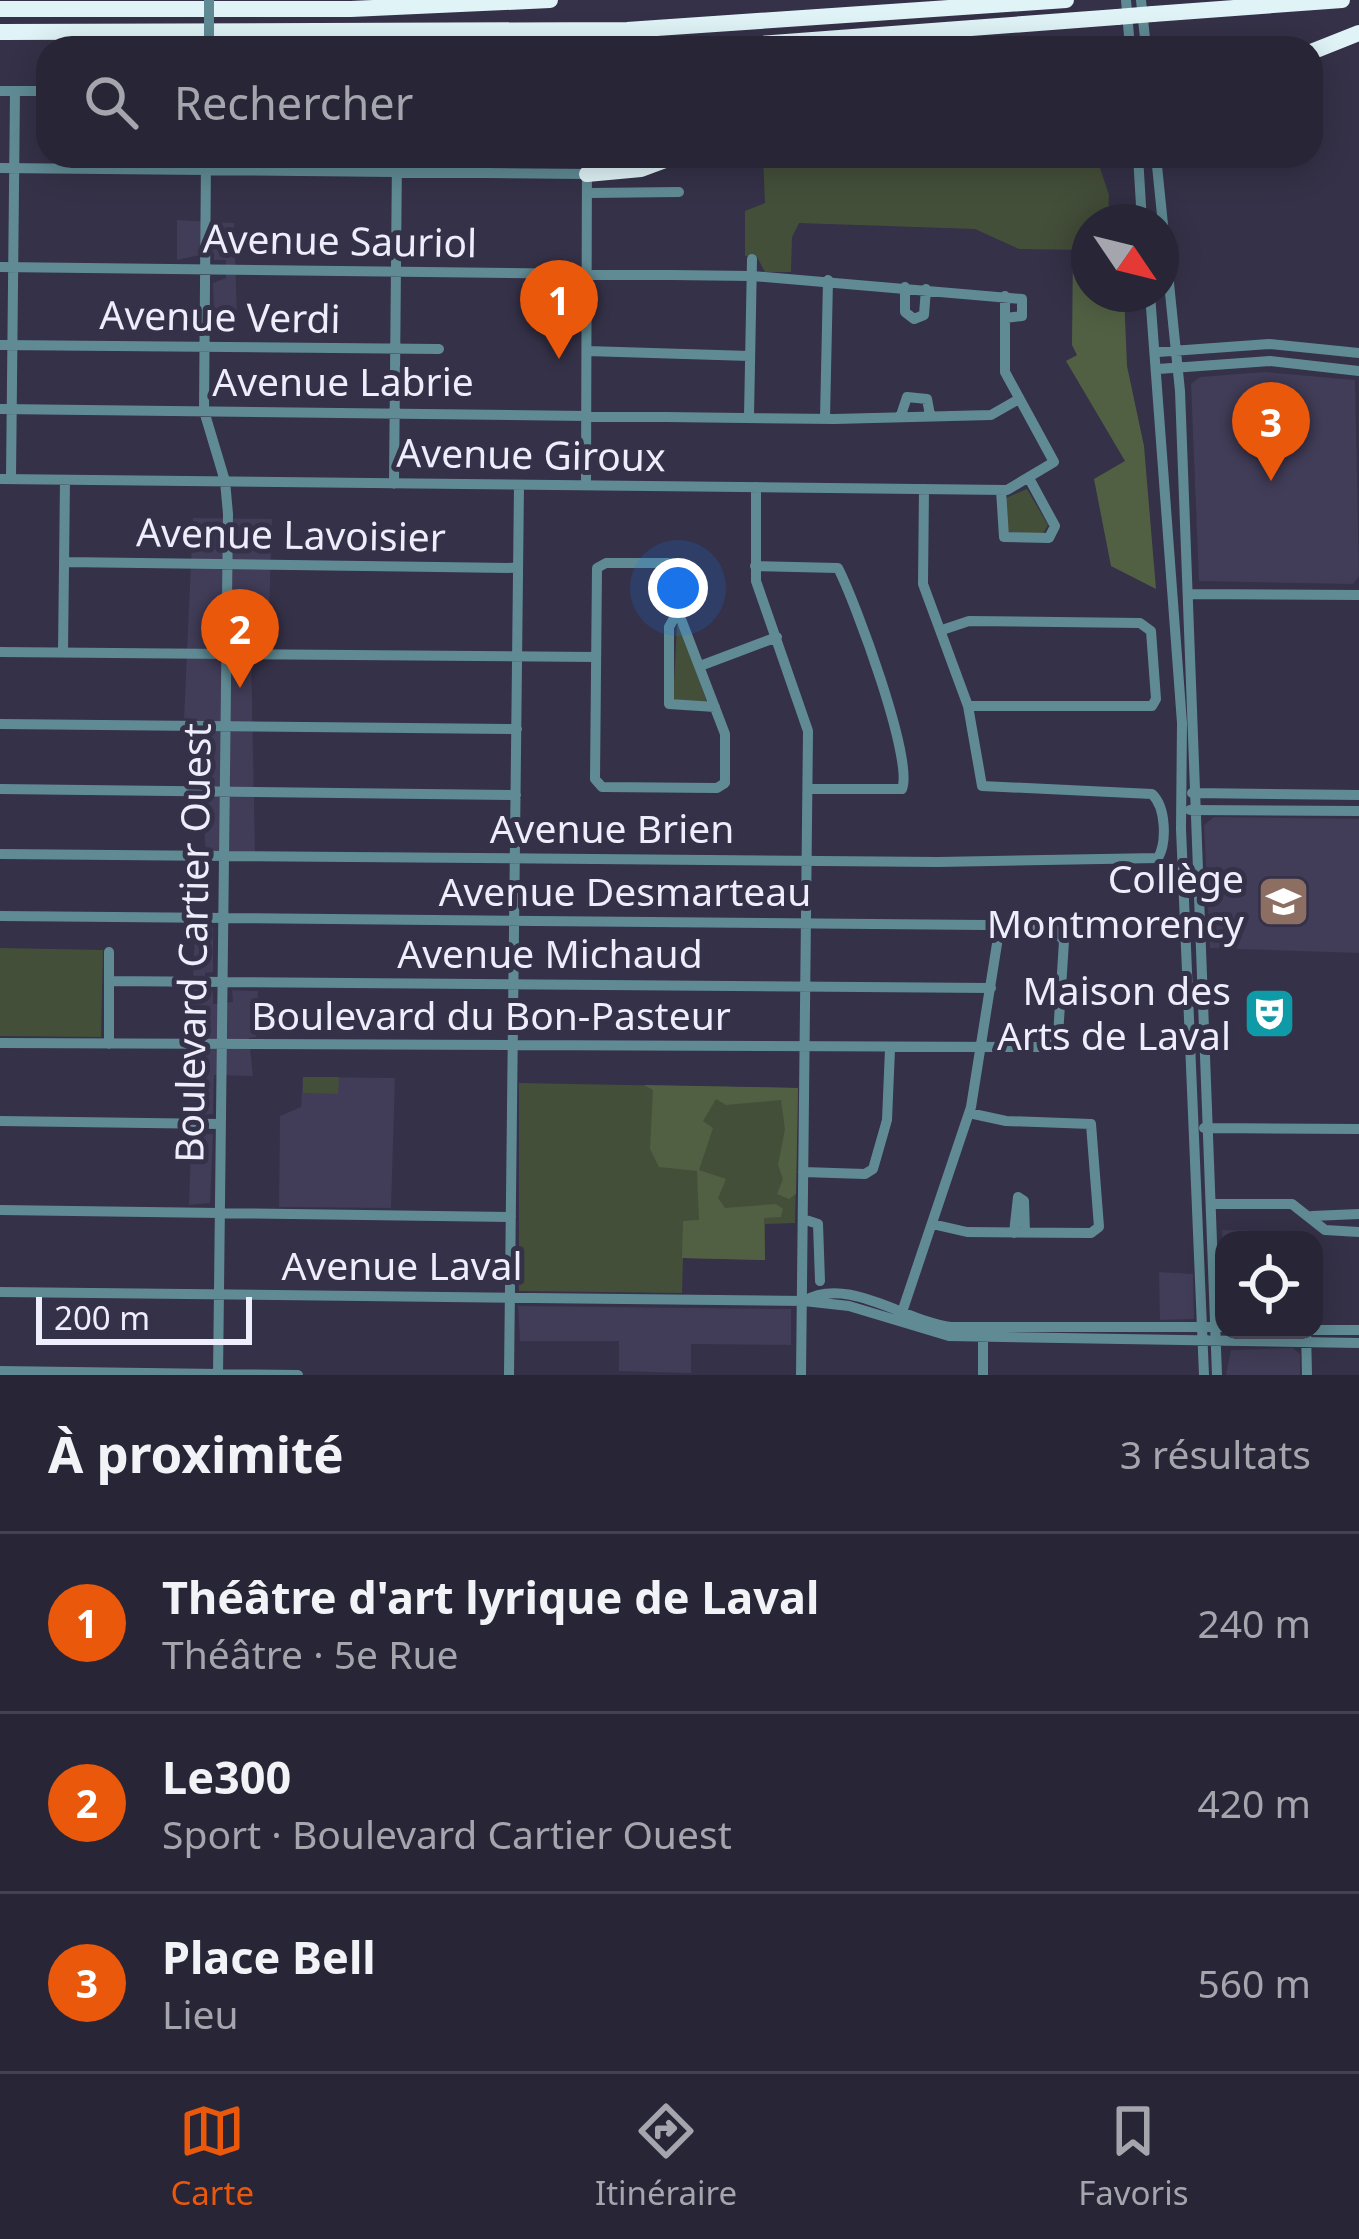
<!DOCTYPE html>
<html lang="fr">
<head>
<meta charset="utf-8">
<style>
  :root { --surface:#282536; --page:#302d3e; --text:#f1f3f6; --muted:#a5a5ad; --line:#444251; --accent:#ea580c }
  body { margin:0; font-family:"Noto Sans",sans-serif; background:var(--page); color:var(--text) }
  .controls { position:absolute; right:36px; bottom:36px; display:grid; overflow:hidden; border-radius:24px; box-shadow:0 6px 30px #0003 }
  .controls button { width:108px; height:108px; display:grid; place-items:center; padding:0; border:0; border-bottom:3px solid var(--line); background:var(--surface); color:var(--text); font:60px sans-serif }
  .compass { position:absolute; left:1071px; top:204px; width:108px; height:108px; border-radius:50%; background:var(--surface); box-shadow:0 6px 30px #0003; rotate:125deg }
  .scale { position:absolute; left:36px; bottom:30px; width:216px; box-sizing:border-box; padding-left:12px; border:6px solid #eeedfb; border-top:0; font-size:33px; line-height:42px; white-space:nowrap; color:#eeedfb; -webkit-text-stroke:9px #353148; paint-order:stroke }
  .you { position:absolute; left:678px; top:588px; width:42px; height:42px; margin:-30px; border:9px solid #fff; border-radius:50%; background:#1a73e8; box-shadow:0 0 0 18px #1a73e833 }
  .badge { display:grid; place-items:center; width:78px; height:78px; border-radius:50%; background:var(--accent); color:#fff; font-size:39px; font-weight:700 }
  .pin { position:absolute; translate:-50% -99px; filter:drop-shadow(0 3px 6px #0008) }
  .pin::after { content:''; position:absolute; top:63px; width:42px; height:36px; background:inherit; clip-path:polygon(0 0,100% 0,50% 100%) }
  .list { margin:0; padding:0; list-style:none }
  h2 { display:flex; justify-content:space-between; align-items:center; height:156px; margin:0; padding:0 48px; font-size:51px }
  h2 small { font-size:39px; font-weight:400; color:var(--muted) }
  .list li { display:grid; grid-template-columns:78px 1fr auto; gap:36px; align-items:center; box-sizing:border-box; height:180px; padding:0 48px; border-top:3px solid var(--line) }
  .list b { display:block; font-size:45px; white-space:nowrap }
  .list p { margin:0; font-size:39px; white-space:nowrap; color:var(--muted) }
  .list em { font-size:39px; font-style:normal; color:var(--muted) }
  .icon { flex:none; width:66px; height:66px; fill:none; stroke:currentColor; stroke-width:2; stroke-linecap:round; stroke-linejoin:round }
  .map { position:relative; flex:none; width:1359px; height:1375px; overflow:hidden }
  .search { position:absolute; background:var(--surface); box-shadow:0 6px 30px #0003; left:36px; right:36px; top:36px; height:132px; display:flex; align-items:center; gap:30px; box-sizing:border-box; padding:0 42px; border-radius:36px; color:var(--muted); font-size:45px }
  .sheet { height:696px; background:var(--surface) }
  nav { display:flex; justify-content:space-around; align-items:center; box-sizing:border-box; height:168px; border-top:3px solid var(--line); background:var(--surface); font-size:33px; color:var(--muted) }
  nav a { display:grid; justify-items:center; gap:6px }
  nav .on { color:var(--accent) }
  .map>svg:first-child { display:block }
  .built { fill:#413c57 }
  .green { fill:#444f3a }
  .forest { fill:#516043 }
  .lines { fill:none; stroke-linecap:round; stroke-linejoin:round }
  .minor { stroke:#608b95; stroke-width:10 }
  .highway { stroke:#e0f4f8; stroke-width:16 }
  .minor-bridge { stroke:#608b95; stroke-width:10 }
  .highway-bridge { stroke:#e0f4f8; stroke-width:16 }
  .labels { text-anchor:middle; stroke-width:10; stroke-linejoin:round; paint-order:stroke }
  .street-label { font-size:39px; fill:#eeedfb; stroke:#353148 }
  .poi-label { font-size:39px; fill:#eeedfb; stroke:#353148; text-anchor:end }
</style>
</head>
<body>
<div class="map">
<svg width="1359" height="1375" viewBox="0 0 1359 1375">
  <rect width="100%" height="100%" fill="#353148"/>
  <!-- built -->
  <path class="built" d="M177 220 234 223 237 316 214 315 213 283 226 278V260H214V252L177 260Z
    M1265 372 1355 380 1359 576 1353 584 1199 581 1191 384 1200 377Z
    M193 518 272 519 268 646 251 647 255 854 206 856 197 719 184 718Z
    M1214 817 1359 819V953L1210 948 1204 825Z
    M213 927V972L205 973V990L213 991V1004L233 1002 232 990 258 991 256 1037 249 1038 253 1076 214 1075 213 1114 200 1115V1134H213L210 1203 189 1205 192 1115H186L197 1009 192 1008 195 928Z
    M303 1077 395 1078 391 1208 279 1207 280 1116 301 1107Z
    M1222 1230 1296 1232H1300V1240H1224V1275Z
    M1159 1272 1193 1274 1194 1319 1160 1320Z
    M518 1306 791 1309V1345L691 1344V1373L619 1371V1341H520Z
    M1293 1348 1300 1354V1375H1226L1231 1350Z"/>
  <!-- green -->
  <path class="green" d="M763 156H1096L1109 195 1108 222H1089V250L1019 249 975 229 799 223 792 237 791 272H765L757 257 745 256V211L765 203Z
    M1027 489 1048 525 1043 534 1007 532 1006 498Z
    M677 625 680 627 707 702 673 703Z
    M0 948 103 950 101 1037 0 1036Z
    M303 1077H339L338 1094 303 1093Z
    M519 1083 798 1088 795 1223 765 1224V1260L683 1258 682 1293 519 1291Z"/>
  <!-- forest -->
  <path class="forest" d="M1073 249 1089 251V294H1124L1127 366 1144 446 1156 589 1111 566 1094 479 1125 461 1066 361 1077 355 1072 345Z
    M644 1085 798 1088 796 1194 789 1199 777 1194 783 1179 778 1165 785 1129 781 1100 726 1105 716 1099 703 1121 713 1128 699 1170 726 1179 718 1198 725 1208 776 1204 783 1209 781 1217 764 1218 765 1260 682 1258 683 1221 699 1220 697 1171 659 1167 650 1149 653 1090Z"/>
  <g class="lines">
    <!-- minor -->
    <path class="minor" d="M1126 0 1130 48
      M1141 0 1146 48
      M0 91H48
      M206 156 204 411 225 481 228 514 218 1375
      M1138 156 1142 222
      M1156 156 1180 391 1217 1375
      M0 168 587 174
      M589 193 679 192
      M0 267 752 276 1022 299V316L1005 318
      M905 287V312L914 319 924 315 926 289
      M1150 294 1182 723 1181 829 1204 1375
      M0 345 439 349
      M587 351 750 356
      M1158 352 1269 344 1359 353
      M1158 369 1270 361 1359 371
      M0 409 834 419 991 415 1019 399
      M901 415 907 397 927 399 930 415
      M749 416 752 259
      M825 418 828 280
      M0 479 1007 490 1054 462 1005 372V296
      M11 479 15 91
      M394 484 397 156
      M586 485 587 156
      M756 487V581L808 731 801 1375
      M1001 490 1004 537 1049 538 1055 526 1030 480
      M64 562 518 568
      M668 563 676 569V606L725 734V783L717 788 602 787 595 779 597 568 606 563Z
      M755 566 838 568C855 601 914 760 902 789H808
      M1188 594 1359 595
      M678 611 669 627V704L715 707
      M942 630 969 621 1140 623 1151 631 1156 699 1152 706H968
      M0 652 596 657
      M63 652 65 480
      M700 666 777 637
      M0 724 517 729
      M0 789 516 795
      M1192 793 1359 795
      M1190 810 1359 811
      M0 854 938 862 1158 858C1167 842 1166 807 1152 794L982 786 968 706 923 584 924 489
      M0 916 985 925 1054 929 1064 941 1058 1036 1048 1047 0 1043
      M109 981 991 988
      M109 1044V952
      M0 1121 220 1124
      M1204 1128 1359 1129
      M803 1172 865 1174 873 1169 887 1120 890 1049
      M1213 1204H1292L1325 1230 1359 1232
      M0 1210 511 1217
      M1312 1216 1359 1214
      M803 1219 818 1224 820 1281
      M932 1224 967 1232 1091 1233 1099 1227 1091 1124 1006 1121 969 1113
      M1014 1233 1018 1197 1024 1201 1025 1232
      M0 1292 804 1301 849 1306 949 1336 1359 1343
      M804 1301C848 1275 906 1322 951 1327H1224
      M899 1321 971 1107 1000 925
      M1306 1330 1307 1375
      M1314 1330H1359
      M983 1331V1375
      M0 1371 298 1375
      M509 1375 519 485"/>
    <!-- highway -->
    <path class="highway" d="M0 9H351L550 0
      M1153 14 1342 0
      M0 32 627 30 1066 0
      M279 41 310 48
      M856 47 919 48
      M707 48 1117 17
      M1311 52 1359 33
      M587 174 641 169 676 156"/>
    <!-- minor-bridge -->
    <path class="minor-bridge" d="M209 48V0"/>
    <!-- highway-bridge -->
    <path class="highway-bridge" d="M1117 17 1153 14"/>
  </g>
  <!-- icons -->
  <defs>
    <symbol id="university-square" viewBox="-11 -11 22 22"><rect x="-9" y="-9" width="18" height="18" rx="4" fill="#8d6e63" stroke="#353148"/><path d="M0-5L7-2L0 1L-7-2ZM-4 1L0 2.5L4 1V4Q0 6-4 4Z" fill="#fff"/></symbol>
    <symbol id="theatre-square" viewBox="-11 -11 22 22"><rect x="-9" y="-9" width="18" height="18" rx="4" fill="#0f9aa8" stroke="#353148"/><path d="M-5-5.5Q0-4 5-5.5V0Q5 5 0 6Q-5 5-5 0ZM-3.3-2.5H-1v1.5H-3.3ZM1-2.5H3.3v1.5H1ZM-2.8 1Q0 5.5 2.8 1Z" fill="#fff"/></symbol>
  </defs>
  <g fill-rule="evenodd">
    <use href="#university-square" x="1254" y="872" width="59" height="59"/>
    <use href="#theatre-square" x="1240" y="984" width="59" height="59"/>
  </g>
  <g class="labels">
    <!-- street labels -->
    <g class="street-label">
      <text transform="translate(340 241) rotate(1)" y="14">Avenue Sauriol</text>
      <text transform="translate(220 317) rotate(1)" y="14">Avenue Verdi</text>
      <text x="343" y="396">Avenue Labrie</text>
      <text transform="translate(531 455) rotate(1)" y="14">Avenue Giroux</text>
      <text transform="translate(291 535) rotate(1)" y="14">Avenue Lavoisier</text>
      <text x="612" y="843">Avenue Brien</text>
      <text x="625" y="906">Avenue Desmarteau</text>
      <text transform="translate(193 943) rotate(-89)" y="14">Boulevard Cartier Ouest</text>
      <text x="550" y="968">Avenue Michaud</text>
      <text x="491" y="1030">Boulevard du Bon-Pasteur</text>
      <text x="402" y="1280">Avenue Laval</text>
    </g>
    <!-- poi labels -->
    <g class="poi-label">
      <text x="1244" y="893">Collège<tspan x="1244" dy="45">Montmorency</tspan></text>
      <text x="1231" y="1005">Maison des<tspan x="1231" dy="45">Arts de Laval</tspan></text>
    </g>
  </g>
</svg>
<div class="controls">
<button><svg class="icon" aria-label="locate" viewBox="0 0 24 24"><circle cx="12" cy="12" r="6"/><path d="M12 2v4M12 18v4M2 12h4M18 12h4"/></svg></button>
</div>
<svg class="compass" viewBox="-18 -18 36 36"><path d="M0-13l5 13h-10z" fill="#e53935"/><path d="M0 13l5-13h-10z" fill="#a5a5ad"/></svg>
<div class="scale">200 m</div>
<div class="you"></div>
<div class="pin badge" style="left:559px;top:359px">1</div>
<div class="pin badge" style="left:240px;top:688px">2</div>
<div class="pin badge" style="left:1271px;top:481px">3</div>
<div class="search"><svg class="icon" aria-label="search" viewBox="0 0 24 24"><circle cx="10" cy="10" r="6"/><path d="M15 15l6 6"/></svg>Rechercher</div>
</div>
<section class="sheet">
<h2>À proximité<small>3 résultats</small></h2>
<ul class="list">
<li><span class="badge">1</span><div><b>Théâtre d'art lyrique de Laval</b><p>Théâtre · 5e Rue</p></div><em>240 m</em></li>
<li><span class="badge">2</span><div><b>Le300</b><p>Sport · Boulevard Cartier Ouest</p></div><em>420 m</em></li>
<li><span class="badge">3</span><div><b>Place Bell</b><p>Lieu</p></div><em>560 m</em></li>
</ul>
</section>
<nav>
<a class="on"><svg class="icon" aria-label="map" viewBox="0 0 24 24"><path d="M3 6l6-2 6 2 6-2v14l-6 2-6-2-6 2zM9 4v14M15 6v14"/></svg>Carte</a>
<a><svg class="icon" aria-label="directions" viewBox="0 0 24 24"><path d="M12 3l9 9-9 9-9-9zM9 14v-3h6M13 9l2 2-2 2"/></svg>Itinéraire</a>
<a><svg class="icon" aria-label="saved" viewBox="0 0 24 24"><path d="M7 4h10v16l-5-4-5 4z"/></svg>Favoris</a>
</nav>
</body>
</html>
